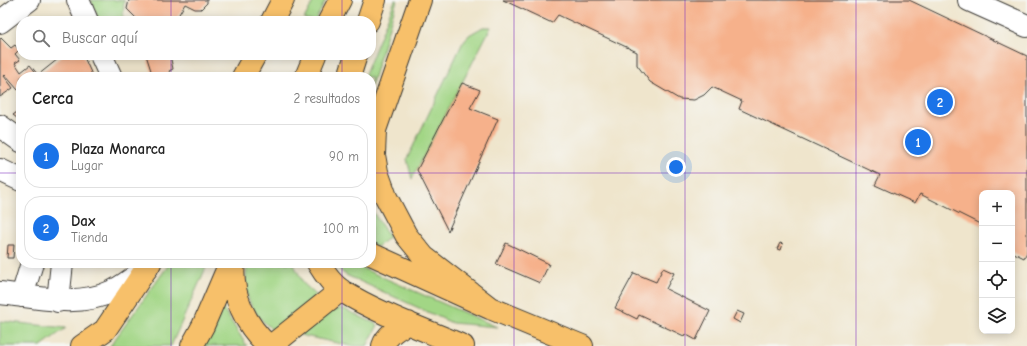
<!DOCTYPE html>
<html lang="es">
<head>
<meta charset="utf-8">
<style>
  :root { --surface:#fff; --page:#f2f2f2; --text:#222; --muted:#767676; --line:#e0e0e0; --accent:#1a73e8 }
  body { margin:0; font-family:"Comic Neue",sans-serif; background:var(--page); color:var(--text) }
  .controls { position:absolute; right:12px; bottom:12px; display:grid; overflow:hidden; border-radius:8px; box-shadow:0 2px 10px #0003 }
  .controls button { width:36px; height:36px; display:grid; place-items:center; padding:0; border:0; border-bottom:1px solid var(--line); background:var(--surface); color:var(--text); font:20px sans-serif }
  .you { position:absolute; left:676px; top:167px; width:14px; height:14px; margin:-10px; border:3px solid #fff; border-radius:50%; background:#1a73e8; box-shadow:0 0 0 6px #1a73e833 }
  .badge { display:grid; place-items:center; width:26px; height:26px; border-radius:50%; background:var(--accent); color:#fff; font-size:13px; font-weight:700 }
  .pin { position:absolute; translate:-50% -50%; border:2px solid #fff; box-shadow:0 1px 4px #0006 }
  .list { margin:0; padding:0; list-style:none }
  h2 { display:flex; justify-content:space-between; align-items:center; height:52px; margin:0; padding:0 16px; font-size:17px }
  h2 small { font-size:13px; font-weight:400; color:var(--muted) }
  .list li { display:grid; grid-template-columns:26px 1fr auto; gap:12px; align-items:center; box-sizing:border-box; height:64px; margin:0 8px 8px; padding:0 8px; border:1px solid var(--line); border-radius:16px }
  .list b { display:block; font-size:15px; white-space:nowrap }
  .list p { margin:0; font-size:13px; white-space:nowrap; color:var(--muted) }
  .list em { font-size:13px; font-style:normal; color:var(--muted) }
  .icon { flex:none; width:22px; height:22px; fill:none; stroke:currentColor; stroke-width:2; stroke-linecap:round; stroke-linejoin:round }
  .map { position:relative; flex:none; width:1027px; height:346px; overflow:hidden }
  .search { position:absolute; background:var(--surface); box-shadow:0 2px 10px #0003; left:16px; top:16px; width:360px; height:44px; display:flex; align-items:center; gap:10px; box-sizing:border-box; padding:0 14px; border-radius:16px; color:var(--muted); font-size:15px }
  .panel { position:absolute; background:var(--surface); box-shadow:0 2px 10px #0003; left:16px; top:72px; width:360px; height:196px; border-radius:16px }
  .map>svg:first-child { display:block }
  .green { fill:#a2d685; stroke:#5f7950 }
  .building { fill:#f6b18b }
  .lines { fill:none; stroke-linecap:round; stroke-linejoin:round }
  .minor-casing { stroke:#3c3a36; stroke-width:24 }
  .major-casing { stroke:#3c3a36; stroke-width:24 }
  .minor { stroke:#fff; stroke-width:22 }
  .major { stroke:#f7c06b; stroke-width:22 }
  .grid { fill:none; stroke:#7b2cbf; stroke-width:1; stroke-opacity:0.55 }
</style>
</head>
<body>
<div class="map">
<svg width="1027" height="346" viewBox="0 0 1027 346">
  <rect width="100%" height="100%" fill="#f6f6f2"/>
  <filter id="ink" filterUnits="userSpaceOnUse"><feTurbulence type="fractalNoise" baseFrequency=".025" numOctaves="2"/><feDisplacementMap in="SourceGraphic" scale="8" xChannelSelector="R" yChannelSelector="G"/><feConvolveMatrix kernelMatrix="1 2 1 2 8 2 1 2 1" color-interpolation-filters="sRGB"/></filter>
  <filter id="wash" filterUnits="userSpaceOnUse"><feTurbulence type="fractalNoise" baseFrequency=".012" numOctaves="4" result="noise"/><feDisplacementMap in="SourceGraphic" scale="16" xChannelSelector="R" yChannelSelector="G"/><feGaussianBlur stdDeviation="0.9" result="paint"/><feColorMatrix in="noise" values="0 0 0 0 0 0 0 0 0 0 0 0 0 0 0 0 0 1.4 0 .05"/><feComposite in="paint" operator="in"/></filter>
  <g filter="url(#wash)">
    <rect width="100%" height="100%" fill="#efe5cc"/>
    <!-- green -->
    <path class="green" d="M91 0H124L123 21H99Z
      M314 0H326L315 21 304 19Z
      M395 0H397L371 87V77H364Z
      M483 27H491L412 179 407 159 463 42 469 35Z
      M371 209 389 237 377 247 371 244Z
      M170 263H208L171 346H110Z
      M248 263H293L304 284 316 295 274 331C250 312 241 294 248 263Z
      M336 263H350L497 327 452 323 346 275 334 265Z
      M222 307 247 346H204Z
      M342 308 378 325 367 346H351L300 335 319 315Z
      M0 321 66 328 41 346H0Z"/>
    <g id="blocks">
      <!-- building -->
      <path class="building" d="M129 0H207V3L201 9H195L185 4 175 21H139L127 9Z
        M503 0H909L1027 56V252L1024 258 1012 252V193H982V225L920 194 915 203 875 185 880 175 739 109 742 101 712 87 704 95 694 100 679 99 650 82 637 65V52L558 15 552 23Z
        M1 38 11 48 15 45 19 50 15 54 20 60 15 63 21 72 30 65 38 75 63 55H83L93 77H21V88L18 90 5 75 4 76 13 88 0 97V39Z
        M146 55H170L173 69 169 71 172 77H153Z
        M462 83 480 90 470 108 498 119 448 231 417 170Z
        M21 109V121L13 115Z
        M506 243 549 264 540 283 496 264Z
        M780 243 783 244 781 250 777 249Z
        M8 245H14L13 258H7Z
        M663 268 674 273 666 289 710 311 696 340 685 334 684 336 639 315 637 319 615 308 634 273 656 282Z
        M737 311 744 314 740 323 733 319Z"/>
    </g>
  </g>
  <g filter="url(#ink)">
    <use href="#blocks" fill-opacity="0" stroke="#3c3a36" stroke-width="1"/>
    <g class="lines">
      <defs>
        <path id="minor" d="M78 0 87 21
          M969 0 1027 26
          M0 22 29 0
          M101 55 111 77
          M0 126 21 141
          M0 170 21 180
          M0 293C38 297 77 308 113 291 125 285 136 276 147 268
          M22 296 32 263
          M58 301 62 263"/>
        <path id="major" d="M420 0 375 130 374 155 377 172 386 197 406 235 424 257 490 308
          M272 21 283 0
          M329 21 340 0
          M368 21 375 0
          M243 77 255 55
          M306 77 315 55
          M349 77 356 55
          M371 254 490 308 582 346
          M234 263C230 293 246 327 269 346
          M318 263C324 273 333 285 342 291 379 314 423 329 463 346
          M82 346 105 330 150 263
          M192 346 203 326 230 263
          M271 346 341 290
          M383 346C387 334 398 329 408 323"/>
      </defs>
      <!-- minor casing -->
      <use href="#minor" class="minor-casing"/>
      <!-- major casing -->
      <use href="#major" class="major-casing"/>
      <!-- minor -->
      <use href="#minor" class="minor"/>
      <!-- major -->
      <use href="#major" class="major"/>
    </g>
  </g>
  <!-- grid -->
  <path class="grid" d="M171 0V21M342 0V21M514 0V346M685 0V346M856 0V346M171 55V77M342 55V77M0 173H21M371 173H1027M171 263V346M342 263V346"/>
</svg>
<div class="controls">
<button>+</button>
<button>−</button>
<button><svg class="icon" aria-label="locate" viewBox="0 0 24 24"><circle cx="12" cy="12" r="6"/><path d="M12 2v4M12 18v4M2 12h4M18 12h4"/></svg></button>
<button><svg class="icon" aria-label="layers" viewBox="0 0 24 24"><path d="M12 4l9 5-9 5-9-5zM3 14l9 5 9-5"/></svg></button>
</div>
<div class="you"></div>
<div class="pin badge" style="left:918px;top:142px">1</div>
<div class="pin badge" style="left:940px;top:102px">2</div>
<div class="search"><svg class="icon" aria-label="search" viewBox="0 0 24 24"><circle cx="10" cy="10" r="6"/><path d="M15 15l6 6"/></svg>Buscar aquí</div>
<section class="panel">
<h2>Cerca<small>2 resultados</small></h2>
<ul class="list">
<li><span class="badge">1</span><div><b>Plaza Monarca</b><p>Lugar</p></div><em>90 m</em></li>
<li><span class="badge">2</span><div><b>Dax</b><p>Tienda</p></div><em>100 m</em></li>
</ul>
</section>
</div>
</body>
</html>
